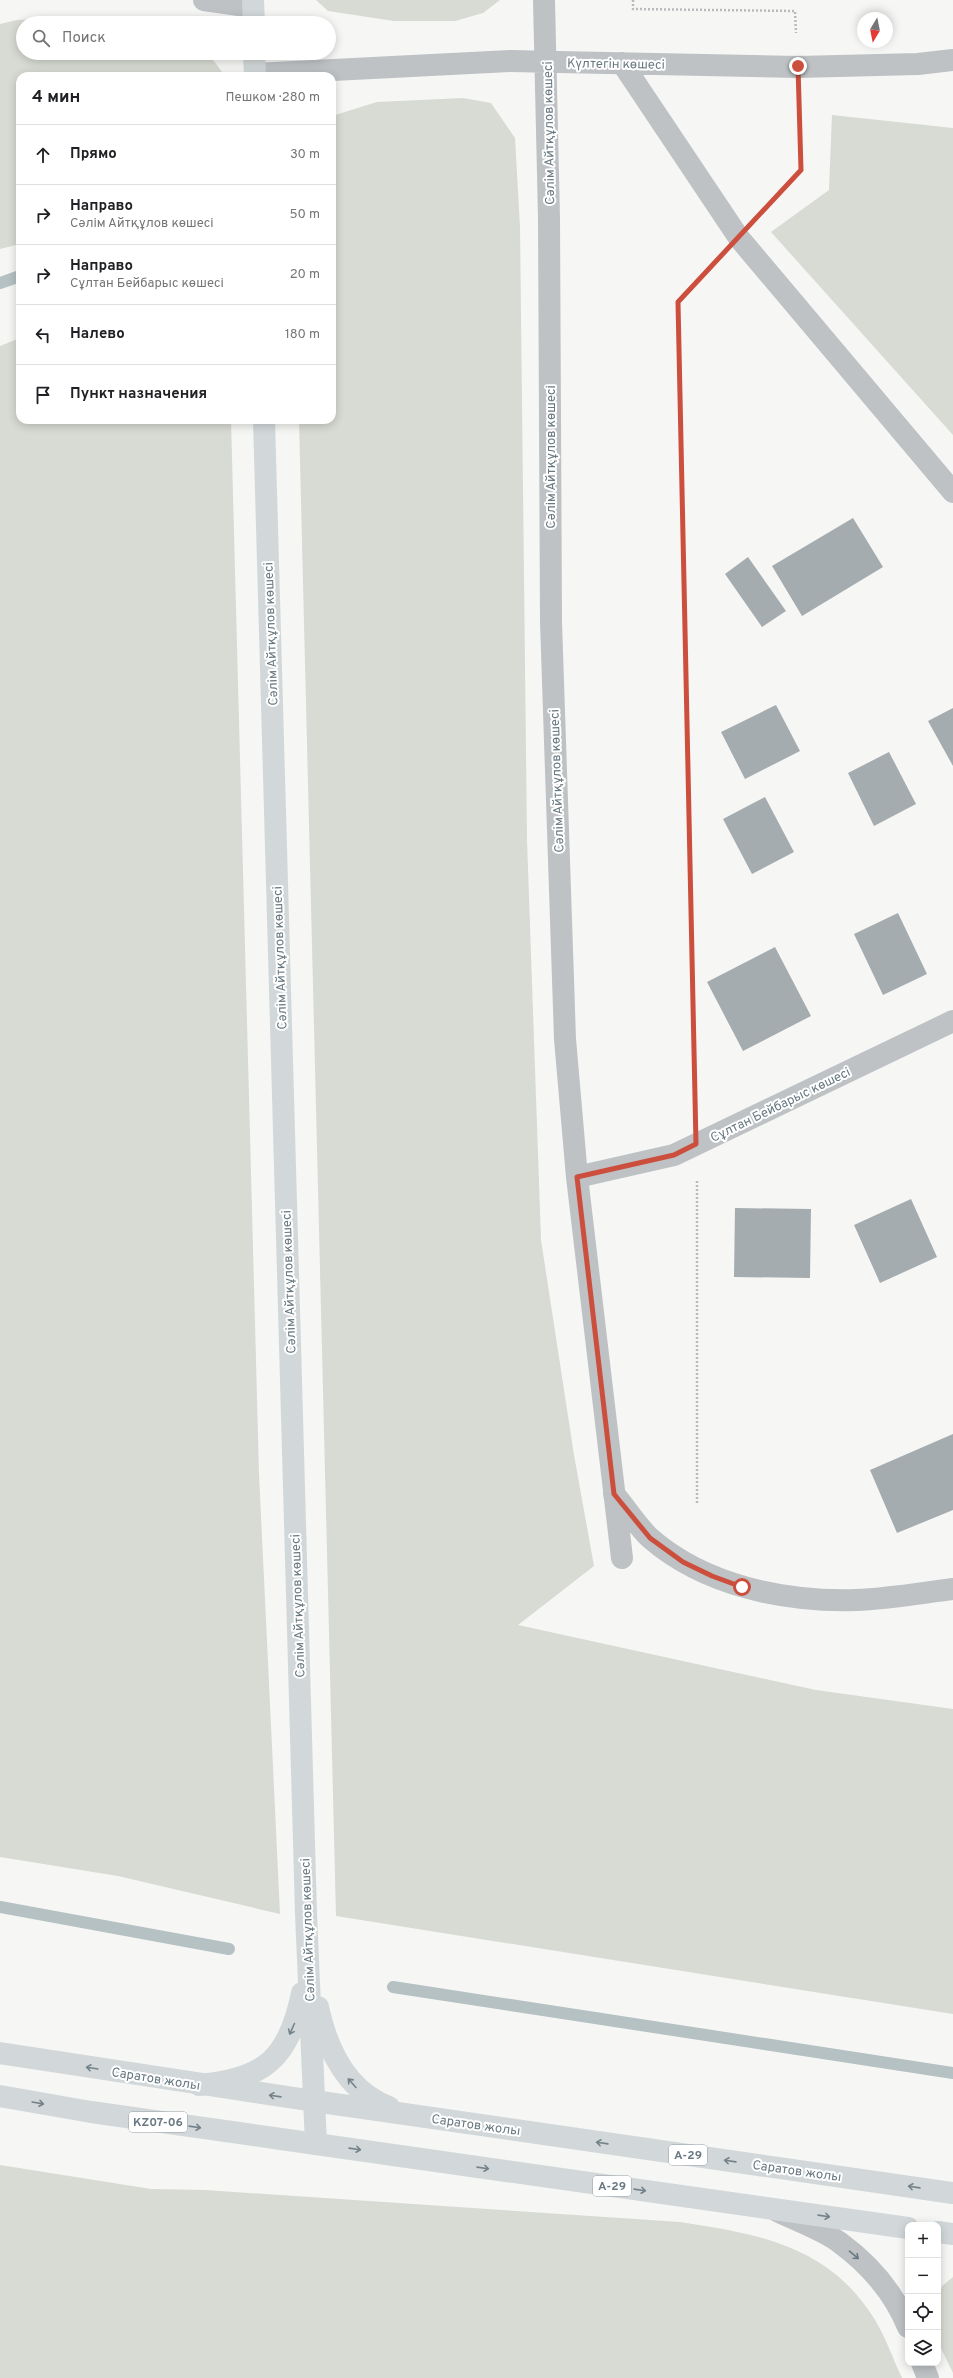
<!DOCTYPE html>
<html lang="ru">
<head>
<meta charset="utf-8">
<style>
  :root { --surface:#fff; --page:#f2f2f2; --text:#202124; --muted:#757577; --line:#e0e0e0 }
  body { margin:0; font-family:Overpass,sans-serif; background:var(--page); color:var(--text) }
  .controls { position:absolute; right:12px; bottom:12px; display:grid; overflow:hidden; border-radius:8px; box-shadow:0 2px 10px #0003 }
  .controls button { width:36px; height:36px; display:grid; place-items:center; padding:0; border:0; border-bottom:1px solid var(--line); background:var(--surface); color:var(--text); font:20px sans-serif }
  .compass { position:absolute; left:857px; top:12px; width:36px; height:36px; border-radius:50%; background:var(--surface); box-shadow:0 2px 10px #0003; rotate:190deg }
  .stop { position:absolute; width:12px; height:12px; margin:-9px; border:3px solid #cc4f3e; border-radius:50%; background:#fff }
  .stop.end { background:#cc4f3e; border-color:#fff; box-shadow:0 1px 4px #0008 }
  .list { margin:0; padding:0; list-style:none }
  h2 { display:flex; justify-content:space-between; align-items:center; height:52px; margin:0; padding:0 16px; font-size:17px }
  h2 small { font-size:13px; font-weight:400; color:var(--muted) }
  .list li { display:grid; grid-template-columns:26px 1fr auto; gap:12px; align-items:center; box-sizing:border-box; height:60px; padding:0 16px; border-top:1px solid var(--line) }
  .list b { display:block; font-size:15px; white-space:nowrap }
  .list p { margin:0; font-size:13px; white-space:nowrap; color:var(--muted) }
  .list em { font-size:13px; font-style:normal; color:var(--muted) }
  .icon { flex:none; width:22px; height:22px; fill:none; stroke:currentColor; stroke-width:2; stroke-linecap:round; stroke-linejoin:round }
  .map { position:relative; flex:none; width:953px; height:2378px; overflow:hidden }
  .search { position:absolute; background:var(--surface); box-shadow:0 2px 10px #0003; left:16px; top:16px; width:320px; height:44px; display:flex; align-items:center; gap:10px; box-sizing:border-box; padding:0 14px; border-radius:22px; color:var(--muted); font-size:15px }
  .panel { position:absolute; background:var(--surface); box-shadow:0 2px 10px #0003; left:16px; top:72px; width:320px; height:352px; border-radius:12px }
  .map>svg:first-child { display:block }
  .green { fill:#d7dbd3 }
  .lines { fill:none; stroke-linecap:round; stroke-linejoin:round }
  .stream { stroke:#b5c1c3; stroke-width:12 }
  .building { fill:#a4acb0 }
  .path { stroke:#b8bbbd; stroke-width:2.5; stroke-dasharray:2 2; stroke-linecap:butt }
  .minor { stroke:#bec2c5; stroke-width:22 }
  .major { stroke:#d2d8d9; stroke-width:22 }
  .highway { stroke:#d2d8d9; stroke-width:22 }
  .oneway { stroke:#74828a }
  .oneway2 { stroke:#697981 }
  .route { stroke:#cc4f3e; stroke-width:5 }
  .labels { text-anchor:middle; stroke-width:4; stroke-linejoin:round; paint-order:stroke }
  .shield { fill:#fff; stroke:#96a1a7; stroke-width:1 }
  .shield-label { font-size:12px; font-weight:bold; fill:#697981 }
  .street-label { font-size:13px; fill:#697981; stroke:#fff }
</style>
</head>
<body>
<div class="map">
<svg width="953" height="2378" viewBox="0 0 953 2378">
  <rect width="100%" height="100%" fill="#f6f6f4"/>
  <!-- green -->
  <path class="green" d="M316 0H500L483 13 455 21H394L328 11Z
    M85 17 166 19 175 23H23V53H208L222 72V76H20V244L0 249V24L17 20Z
    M463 98 491 103 515 138 520 227 527 840 541 1240 574 1455 594 1566 518 1625 816 1690 953 1709V2014L336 1916 299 420H332V116L377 102Z
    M832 115 953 128V435L771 232 829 190Z
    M20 338V420H231L259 1474 280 1914 118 1876 0 1857V346Z
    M0 2165 151 2189 205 2190 680 2222C759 2234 830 2246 875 2320 886 2338 893 2359 902 2378H0Z
    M953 2277V2373L938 2342V2297L942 2286Z"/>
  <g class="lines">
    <!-- stream -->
    <path class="stream" d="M0 283 20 276
      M0 1907 229 1949
      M393 1987 953 2073"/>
  </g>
  <!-- building -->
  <path class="building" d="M853 518 883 567 802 616 772 566Z
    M748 557 786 611 762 627 725 574Z
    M776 705 800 751 745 779 721 732Z
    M953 708V766L928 721Z
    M889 752 916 804 874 826 848 773Z
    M765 797 794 852 752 874 723 819Z
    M898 913 927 974 883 995 854 934Z
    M775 947 811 1016 743 1051 707 982Z
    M911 1199 937 1257 880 1283 854 1225Z
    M735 1208 811 1209 810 1278 734 1277Z
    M953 1434V1510L897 1533 870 1470Z"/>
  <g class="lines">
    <!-- path -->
    <path class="path" d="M633 0V9L795 11 796 33
      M761 214 801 171 799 100
      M696 1108 678 302 716 262
      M697 1181V1505"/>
    <!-- minor -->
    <path class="minor" d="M204 0 253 7
      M544 0 549 218 551 622 565 1039 577 1177 622 1558
      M622 63 739 238 953 492
      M255 74 510 61 798 67 918 64 953 60
      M577 1177 674 1155 953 1021
      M614 1494C626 1508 637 1526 650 1538 705 1586 785 1602 856 1600 888 1599 921 1593 953 1589
      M777 2211C797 2221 821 2229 839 2242 869 2264 894 2293 908 2327
      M922 2363 928 2378"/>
    <!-- major -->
    <path class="major" d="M0 2053 314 2101
      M0 2096 91 2112 316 2144"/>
    <!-- highway -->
    <path class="highway" d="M253 0 254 23
      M254 53 255 76
      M264 420 306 1914 316 2144 908 2228
      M318 2007C327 2049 346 2091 389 2107
      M199 2085C265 2079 289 2058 302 1993
      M314 2101 953 2193
      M938 2232 953 2234"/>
  </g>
  <!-- one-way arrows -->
  <defs><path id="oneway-shaft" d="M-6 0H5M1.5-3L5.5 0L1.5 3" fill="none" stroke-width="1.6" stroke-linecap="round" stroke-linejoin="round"/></defs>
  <g class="oneway">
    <use href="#oneway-shaft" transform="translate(292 2029) rotate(114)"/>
    <use href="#oneway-shaft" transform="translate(92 2068) rotate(-171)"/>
    <use href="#oneway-shaft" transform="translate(352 2083) rotate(-132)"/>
    <use href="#oneway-shaft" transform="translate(275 2096) rotate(-172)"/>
    <use href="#oneway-shaft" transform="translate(38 2103) rotate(10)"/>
    <use href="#oneway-shaft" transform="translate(195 2127) rotate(8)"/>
    <use href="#oneway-shaft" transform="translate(602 2143) rotate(-172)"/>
    <use href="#oneway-shaft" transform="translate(355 2149) rotate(8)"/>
    <use href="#oneway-shaft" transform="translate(730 2161) rotate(-172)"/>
    <use href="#oneway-shaft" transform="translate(483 2168) rotate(8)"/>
    <use href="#oneway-shaft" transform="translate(914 2187) rotate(-172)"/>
    <use href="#oneway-shaft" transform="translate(640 2190) rotate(8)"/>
    <use href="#oneway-shaft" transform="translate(824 2216) rotate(8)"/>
  </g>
  <use class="oneway2" href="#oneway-shaft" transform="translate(854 2255) rotate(40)"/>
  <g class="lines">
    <!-- route -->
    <path class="route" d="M742 1587 712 1576 683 1562 650 1538 614 1494 577 1177 674 1155 696 1144 678 302 801 170 798 66"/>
  </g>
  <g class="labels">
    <!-- shield labels -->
    <g class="shield">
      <rect x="129" y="2112" width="58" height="20" rx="3"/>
      <rect x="669" y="2145" width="38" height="20" rx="3"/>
      <rect x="593" y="2176" width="38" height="20" rx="3"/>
    </g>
    <g class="shield-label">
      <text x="158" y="2126">KZ07-06</text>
      <text x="688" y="2159">А-29</text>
      <text x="612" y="2190">A-29</text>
    </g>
    <!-- street labels -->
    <g class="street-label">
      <text transform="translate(616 63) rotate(1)" y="5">Күлтегін көшесі</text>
      <text transform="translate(548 133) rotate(-91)" y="5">Сәлім Айтқұлов көшесі</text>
      <text transform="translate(550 457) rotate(-90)" y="5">Сәлім Айтқұлов көшесі</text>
      <text transform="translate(270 634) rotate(-92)" y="5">Сәлім Айтқұлов көшесі</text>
      <text transform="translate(556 781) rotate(-92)" y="5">Сәлім Айтқұлов көшесі</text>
      <text transform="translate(279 958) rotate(-92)" y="5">Сәлім Айтқұлов көшесі</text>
      <text transform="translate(780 1104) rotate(-26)" y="5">Сұлтан Бейбарыс көшесі</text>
      <text transform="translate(288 1282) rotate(-92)" y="5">Сәлім Айтқұлов көшесі</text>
      <text transform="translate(297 1606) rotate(-92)" y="5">Сәлім Айтқұлов көшесі</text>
      <text transform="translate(307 1930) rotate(-92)" y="5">Сәлім Айтқұлов көшесі</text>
      <text transform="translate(156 2078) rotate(9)" y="5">Саратов жолы</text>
      <text transform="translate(476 2124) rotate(8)" y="5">Саратов жолы</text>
      <text transform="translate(797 2170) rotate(8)" y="5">Саратов жолы</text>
    </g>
  </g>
</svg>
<div class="controls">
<button>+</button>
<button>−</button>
<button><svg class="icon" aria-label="locate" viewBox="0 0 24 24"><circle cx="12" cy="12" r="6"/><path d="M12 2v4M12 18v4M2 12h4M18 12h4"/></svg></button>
<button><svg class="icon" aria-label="layers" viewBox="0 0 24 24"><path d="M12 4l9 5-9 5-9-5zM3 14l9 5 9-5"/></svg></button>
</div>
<svg class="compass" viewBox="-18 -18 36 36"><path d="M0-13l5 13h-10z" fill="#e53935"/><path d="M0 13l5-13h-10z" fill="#757577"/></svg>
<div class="stop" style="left:742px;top:1587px"></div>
<div class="stop end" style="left:798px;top:66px"></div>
<div class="search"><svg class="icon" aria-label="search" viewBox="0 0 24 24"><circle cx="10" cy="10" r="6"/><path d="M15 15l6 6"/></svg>Поиск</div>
<section class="panel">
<h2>4 мин<small>Пешком · 280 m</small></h2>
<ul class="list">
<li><svg class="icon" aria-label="ahead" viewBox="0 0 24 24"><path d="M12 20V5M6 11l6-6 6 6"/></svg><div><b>Прямо</b></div><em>30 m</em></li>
<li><svg class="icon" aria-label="right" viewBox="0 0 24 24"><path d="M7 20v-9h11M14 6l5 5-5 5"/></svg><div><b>Направо</b><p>Сәлім Айтқұлов көшесі</p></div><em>50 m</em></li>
<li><svg class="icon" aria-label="right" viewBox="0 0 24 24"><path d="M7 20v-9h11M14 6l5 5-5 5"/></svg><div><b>Направо</b><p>Сұлтан Бейбарыс көшесі</p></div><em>20 m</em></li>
<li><svg class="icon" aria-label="left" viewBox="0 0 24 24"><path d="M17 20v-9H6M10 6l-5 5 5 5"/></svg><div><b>Налево</b></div><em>180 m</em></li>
<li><svg class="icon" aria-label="arrive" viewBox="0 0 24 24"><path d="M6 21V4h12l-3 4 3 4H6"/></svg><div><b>Пункт назначения</b></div></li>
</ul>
</section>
</div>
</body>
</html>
